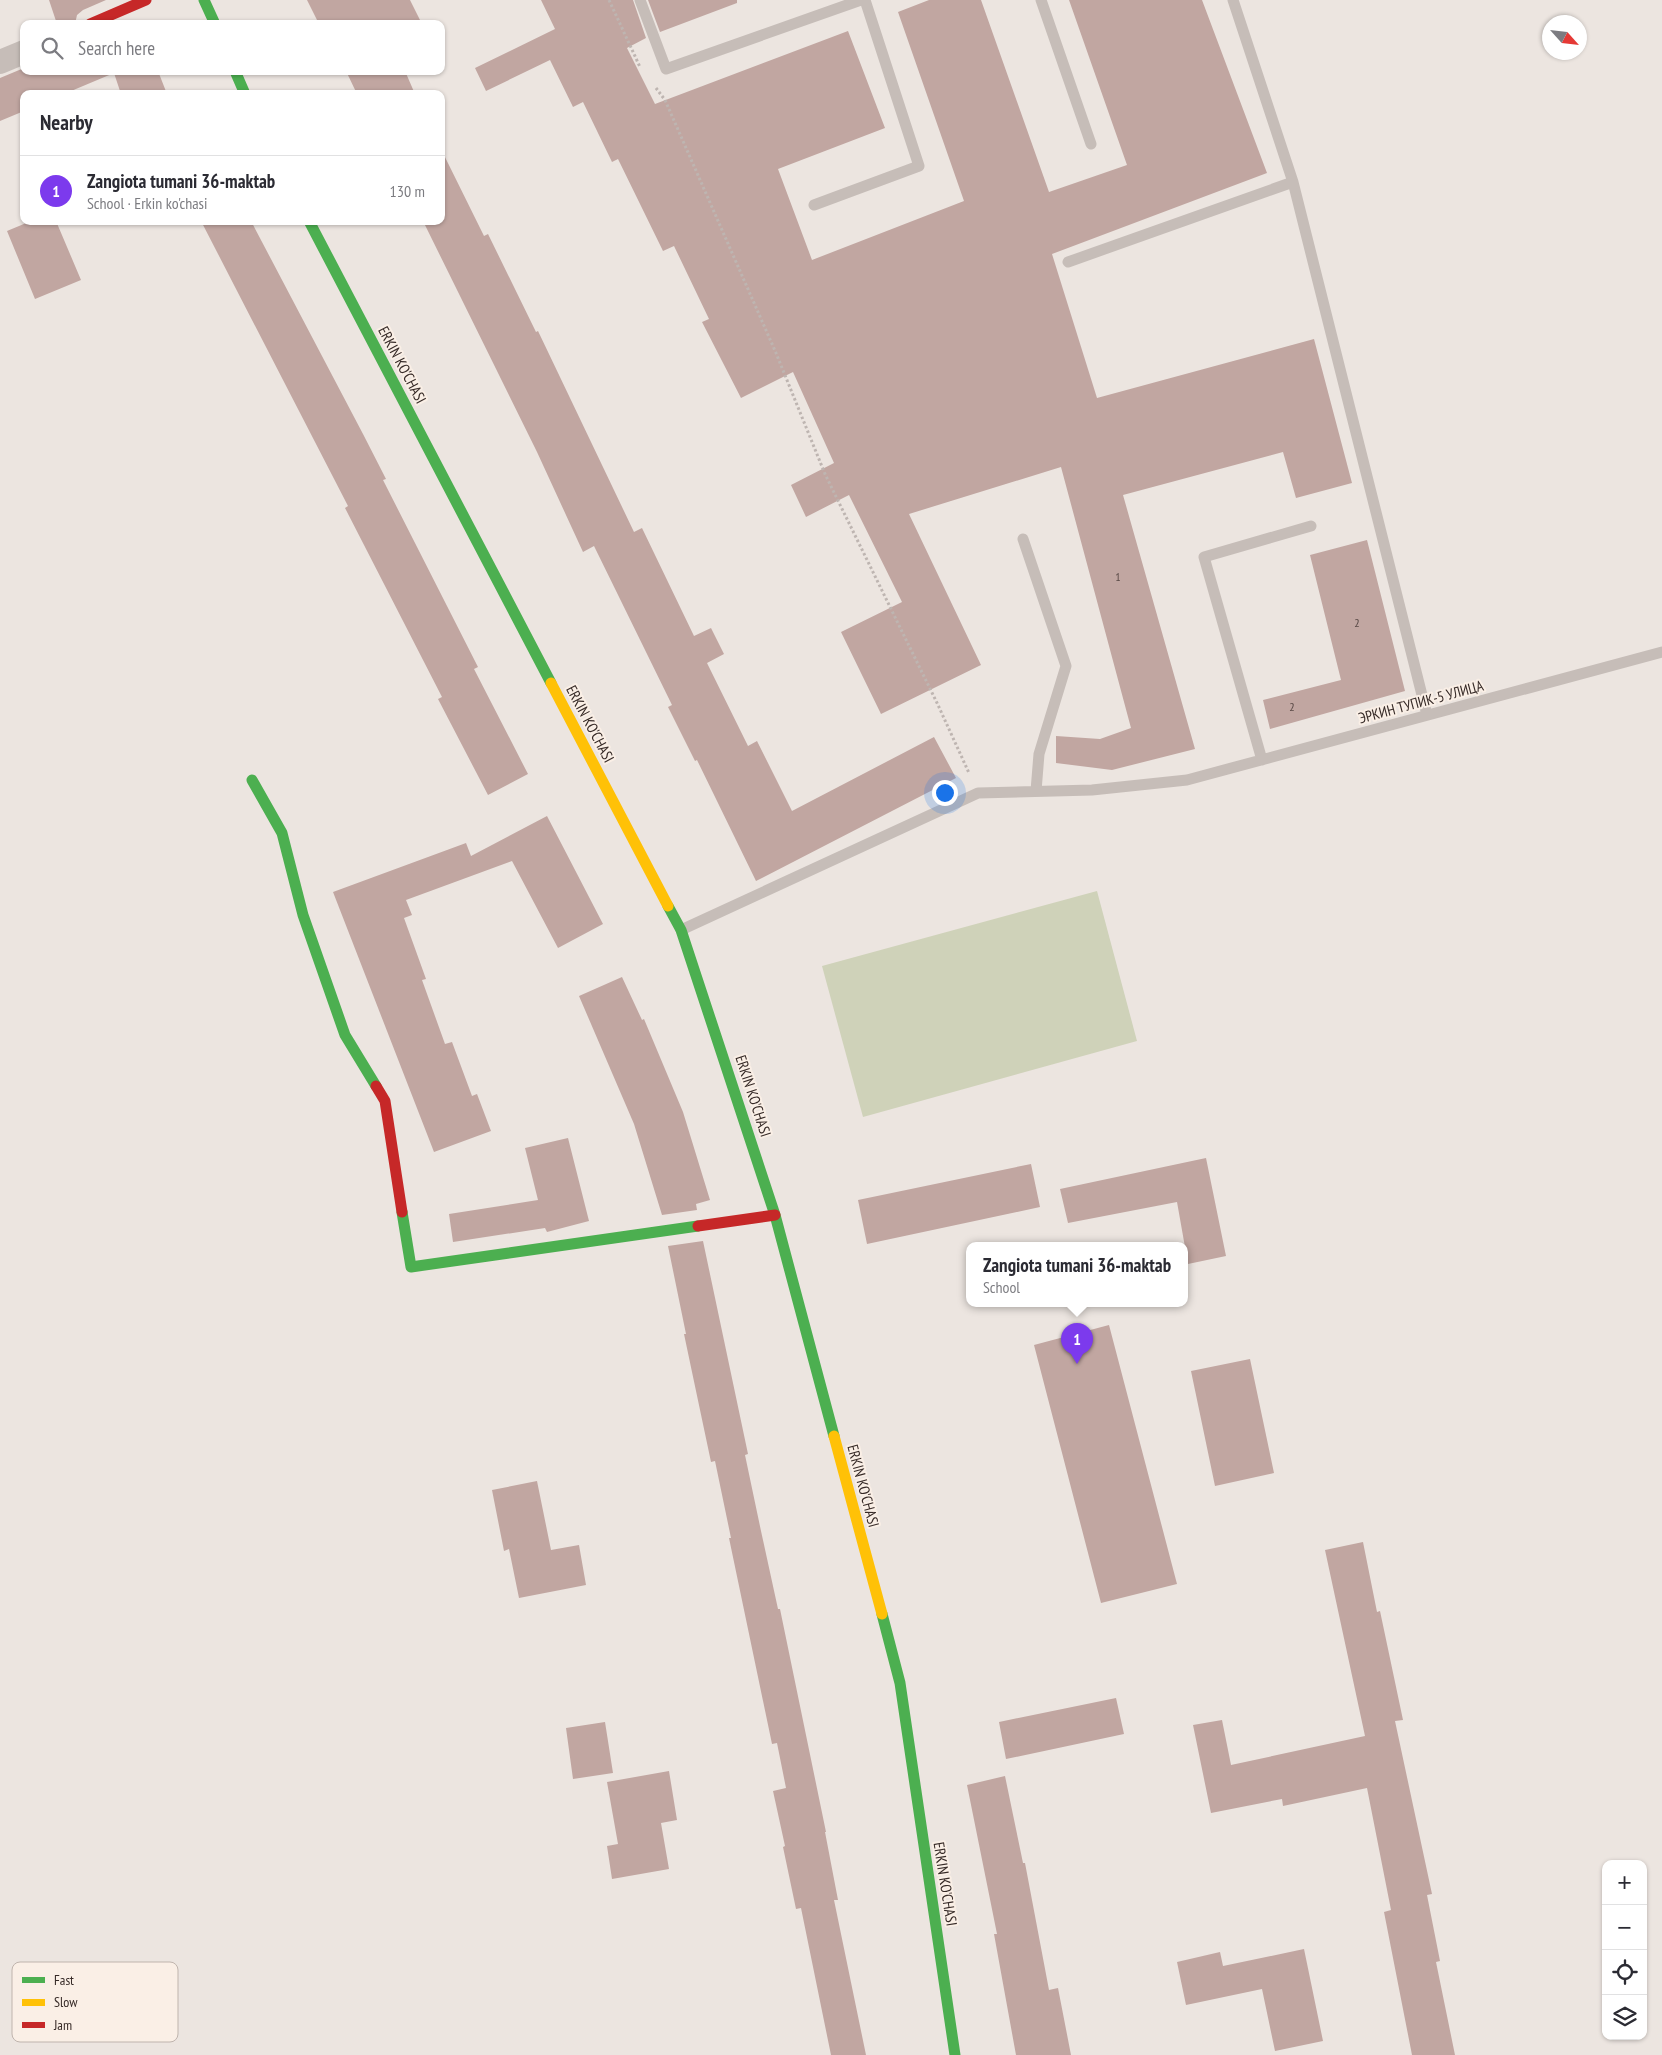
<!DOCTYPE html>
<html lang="en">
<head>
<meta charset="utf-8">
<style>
  :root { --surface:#fff; --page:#f7f7f7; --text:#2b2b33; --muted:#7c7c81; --line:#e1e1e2; --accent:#7c3aed }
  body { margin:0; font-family:"PT Sans Narrow",sans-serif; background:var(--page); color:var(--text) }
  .controls { position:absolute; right:15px; bottom:15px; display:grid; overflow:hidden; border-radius:10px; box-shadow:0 1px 4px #0004 }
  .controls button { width:45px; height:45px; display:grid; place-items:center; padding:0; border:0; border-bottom:1px solid var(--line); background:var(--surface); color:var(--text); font:25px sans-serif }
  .compass { position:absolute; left:1542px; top:15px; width:45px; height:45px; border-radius:50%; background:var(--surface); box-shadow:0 1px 4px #0004; rotate:117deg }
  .you { position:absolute; left:944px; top:792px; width:18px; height:18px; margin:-12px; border:4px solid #fff; border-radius:50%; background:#1a73e8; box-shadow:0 0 0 8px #1a73e833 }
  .badge { display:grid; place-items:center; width:32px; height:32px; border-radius:50%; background:var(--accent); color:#fff; font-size:16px; font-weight:700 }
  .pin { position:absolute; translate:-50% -41px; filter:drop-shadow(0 1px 2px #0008) }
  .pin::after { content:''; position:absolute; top:26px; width:18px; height:15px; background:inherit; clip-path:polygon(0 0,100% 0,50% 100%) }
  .popup { position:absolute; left:966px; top:1242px; width:222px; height:65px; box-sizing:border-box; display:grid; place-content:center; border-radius:10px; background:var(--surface); filter:drop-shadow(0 1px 4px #0005); font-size:16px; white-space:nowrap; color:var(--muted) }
  .popup b { font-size:19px; color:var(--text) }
  .popup::after { content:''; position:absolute; left:50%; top:100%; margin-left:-10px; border:10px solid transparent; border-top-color:var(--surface) }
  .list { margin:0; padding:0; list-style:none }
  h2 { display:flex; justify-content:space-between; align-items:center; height:65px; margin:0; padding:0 20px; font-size:21px }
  h2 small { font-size:16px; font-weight:400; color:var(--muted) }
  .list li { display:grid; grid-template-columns:32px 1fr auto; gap:15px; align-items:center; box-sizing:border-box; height:70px; padding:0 20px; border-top:1px solid var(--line) }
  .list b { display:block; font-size:19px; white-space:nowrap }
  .list p { margin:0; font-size:16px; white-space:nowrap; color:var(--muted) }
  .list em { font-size:16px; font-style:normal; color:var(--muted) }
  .icon { flex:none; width:28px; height:28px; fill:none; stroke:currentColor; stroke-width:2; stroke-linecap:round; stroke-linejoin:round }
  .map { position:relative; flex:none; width:1662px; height:2055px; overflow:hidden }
  .search { position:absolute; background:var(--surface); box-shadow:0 1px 4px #0004; left:20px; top:20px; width:425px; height:55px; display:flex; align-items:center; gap:12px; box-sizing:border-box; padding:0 18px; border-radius:10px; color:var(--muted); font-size:19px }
  .panel { position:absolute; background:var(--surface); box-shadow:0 1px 4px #0004; left:20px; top:90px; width:425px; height:135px; border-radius:10px }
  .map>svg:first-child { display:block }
  .green { fill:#cfd2b9 }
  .building { fill:#c1a6a1 }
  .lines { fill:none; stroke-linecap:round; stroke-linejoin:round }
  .path { stroke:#beb5b1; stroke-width:3; stroke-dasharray:2.5 2.5; stroke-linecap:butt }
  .lane { stroke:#c6bdb8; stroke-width:11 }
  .street { stroke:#c6bdb8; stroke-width:24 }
  .fast { stroke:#4caf50; stroke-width:11 }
  .slow { stroke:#ffc107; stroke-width:11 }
  .jam { stroke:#c62828; stroke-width:11 }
  .labels { text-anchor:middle; stroke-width:4; stroke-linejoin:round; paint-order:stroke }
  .number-label { font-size:12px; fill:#594946 }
  .street-label { font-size:15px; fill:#362a27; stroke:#faefe6 }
  .key { fill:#faefe6; stroke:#bfb4ad; stroke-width:1 }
  .key-label { font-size:14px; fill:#362a27 }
</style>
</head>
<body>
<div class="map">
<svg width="1662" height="2055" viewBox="0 0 1662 2055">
  <rect width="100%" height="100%" fill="#ece5e0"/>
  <!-- green -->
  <path class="green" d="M1097 891 1137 1041 863 1117 822 966Z"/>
  <!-- building -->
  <path class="building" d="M49 0H106L83 10 77 15 75 24H57Z
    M307 0H410L422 24H319Z
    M541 0H633L646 38 627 48 655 104 848 31 885 128 778 169 812 260 964 201 898 12 929 0H981L1049 192 1127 165 1069 0H1202L1267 173 1052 254 1097 398 1314 339 1352 483 1296 498 1283 452 1123 495 1195 749 1112 770 1056 763V736L1100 739 1131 728 1061 467 909 514 981 665 881 714 841 632 902 602 849 495 806 517 791 485 834 463 793 372 741 398 702 322 709 319 674 246 663 251 618 159 612 162 583 102 573 107 550 60 486 91 475 68 555 29Z
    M648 0H737V3L660 32Z
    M24 68V71H158L167 94H121L114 73 64 94H24V111L0 121V78Z
    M346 71H405L415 94H357Z
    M441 149 484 236 488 234 536 332 538 331 634 532 642 528 694 636 711 628 724 654 707 663 748 746 757 741 792 811 934 737 956 778 756 881 697 760 695 761 668 707 672 705 594 546 583 552 537 452 423 221H441Z
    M31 221H56L81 280 35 299 7 231Z
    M201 221H251L363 434 386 479 383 480 478 667 474 669 528 774 488 795 438 699 442 697 345 508 348 506Z
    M1367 540 1405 691 1270 729 1263 700 1341 680 1310 555Z
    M547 816 603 924 558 948 512 861 406 900 412 915 404 918 426 979 422 980 445 1044 452 1042 472 1096 477 1094 491 1131 434 1152 333 892 466 843 471 856Z
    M622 977 642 1020 644 1019 683 1112 710 1200 696 1204 697 1210 662 1215 634 1124 579 996Z
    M568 1138 589 1221 547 1232 545 1228 453 1242 449 1214 538 1200 525 1148Z
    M1206 1158 1226 1256 1188 1264 1177 1202 1068 1223 1060 1189Z
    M1031 1164 1040 1207 867 1244 858 1200Z
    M703 1241 748 1454 745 1455 761 1531 778 1609H780L826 1832H825L838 1900H834L866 2055H831L801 1908 796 1909 783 1847 785 1846 773 1791 786 1788 777 1743 772 1744 729 1538H731L715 1461 711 1462 692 1372 684 1334H686L668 1246Z
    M1109 1325 1177 1584 1101 1603 1034 1345Z
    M1250 1359 1274 1473 1215 1486 1191 1371Z
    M537 1481 551 1550 579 1545 586 1585 519 1598 509 1549 504 1551 492 1490Z
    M1363 1542 1377 1612 1380 1611 1403 1720 1395 1721 1432 1894 1427 1895 1440 1961 1436 1962 1455 2055H1412L1384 1912 1391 1910 1367 1788 1283 1806 1282 1799 1211 1813 1193 1725 1222 1720 1231 1765 1365 1736 1325 1550Z
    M1116 1698 1124 1734 1006 1759 999 1722Z
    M605 1722 613 1773 573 1779 566 1728Z
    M669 1771 677 1820 661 1823 669 1869 612 1879 607 1846 618 1844 607 1782Z
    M1005 1776 1023 1863H1025L1049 1990 1058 1988 1071 2055H1016L994 1934H997L967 1785Z
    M1304 1949 1323 2041 1275 2051 1262 1989 1186 2005 1177 1962 1220 1952 1223 1966Z"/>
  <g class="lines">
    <!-- path -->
    <path class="path" d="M609 0 640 67
      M656 88 665 100 776 353 825 474 938 705 969 773"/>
    <!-- lane -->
    <path class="lane" d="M640 0 666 69 861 0
      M1041 0 1091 144
      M1233 0 1293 182 1427 715
      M814 205 919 166 865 0
      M1068 262 1293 182
      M1023 539 1066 666 1039 754 1036 791
      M1262 760 1204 557 1311 526
      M681 930 978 793 1092 790 1187 780 1662 652"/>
    <!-- street -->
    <path class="street" d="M0 62 24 52"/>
    <!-- fast -->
    <path class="fast" d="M204 0 215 24
      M235 71 245 94
      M309 221 551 683
      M252 780 282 833 303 915 345 1035 376 1086
      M668 906 681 930 775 1215 834 1436
      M402 1212 411 1267 698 1226
      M882 1614 900 1683 955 2055"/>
    <!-- slow -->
    <path class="slow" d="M551 683 668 906
      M834 1436 882 1614"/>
    <!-- jam -->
    <path class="jam" d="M90 24 146 0
      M376 1086 385 1101 402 1212
      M698 1226 775 1215"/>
  </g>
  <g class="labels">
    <!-- number labels -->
    <g class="number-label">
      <text x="1118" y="581">1</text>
      <text x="1357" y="627">2</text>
      <text x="1292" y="711">2</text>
    </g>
    <!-- street labels -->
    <g class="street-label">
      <text transform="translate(402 365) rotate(62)" y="5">ERKIN KO'CHASI</text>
      <text transform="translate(1421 702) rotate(-15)" y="5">ЭРКИН ТУПИК-5 УЛИЦА</text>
      <text transform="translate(590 724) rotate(62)" y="5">ERKIN KO'CHASI</text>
      <text transform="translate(753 1096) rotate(72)" y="5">ERKIN KO'CHASI</text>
      <text transform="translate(863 1486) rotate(75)" y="5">ERKIN KO'CHASI</text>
      <text transform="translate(945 1884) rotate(81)" y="5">ERKIN KO'CHASI</text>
    </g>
  </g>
  <!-- legend -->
  <rect x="12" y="1962" width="166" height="80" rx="8" class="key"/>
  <rect x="22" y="1977" width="23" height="6" fill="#4caf50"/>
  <rect x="22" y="1999" width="23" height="7" fill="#ffc107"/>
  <rect x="22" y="2022" width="23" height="6" fill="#c62828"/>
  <g class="key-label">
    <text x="54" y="1985">Fast</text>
    <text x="54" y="2007">Slow</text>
    <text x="54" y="2030">Jam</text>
  </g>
</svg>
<div class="controls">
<button>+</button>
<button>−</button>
<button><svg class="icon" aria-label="locate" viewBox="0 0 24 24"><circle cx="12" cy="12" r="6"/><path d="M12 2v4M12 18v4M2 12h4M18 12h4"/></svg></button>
<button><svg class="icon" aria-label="layers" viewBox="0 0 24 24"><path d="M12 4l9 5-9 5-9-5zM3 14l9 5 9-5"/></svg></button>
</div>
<svg class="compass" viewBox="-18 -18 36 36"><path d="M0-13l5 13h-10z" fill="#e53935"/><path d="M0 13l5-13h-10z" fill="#7c7c81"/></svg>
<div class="you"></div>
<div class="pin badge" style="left:1077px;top:1364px">1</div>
<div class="popup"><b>Zangiota tumani 36-maktab</b>School</div>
<div class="search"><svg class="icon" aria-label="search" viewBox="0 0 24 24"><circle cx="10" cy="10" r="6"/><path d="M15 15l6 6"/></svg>Search here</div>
<section class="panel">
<h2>Nearby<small></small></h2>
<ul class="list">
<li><span class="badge">1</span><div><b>Zangiota tumani 36-maktab</b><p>School · Erkin ko'chasi</p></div><em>130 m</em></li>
</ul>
</section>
</div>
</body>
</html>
